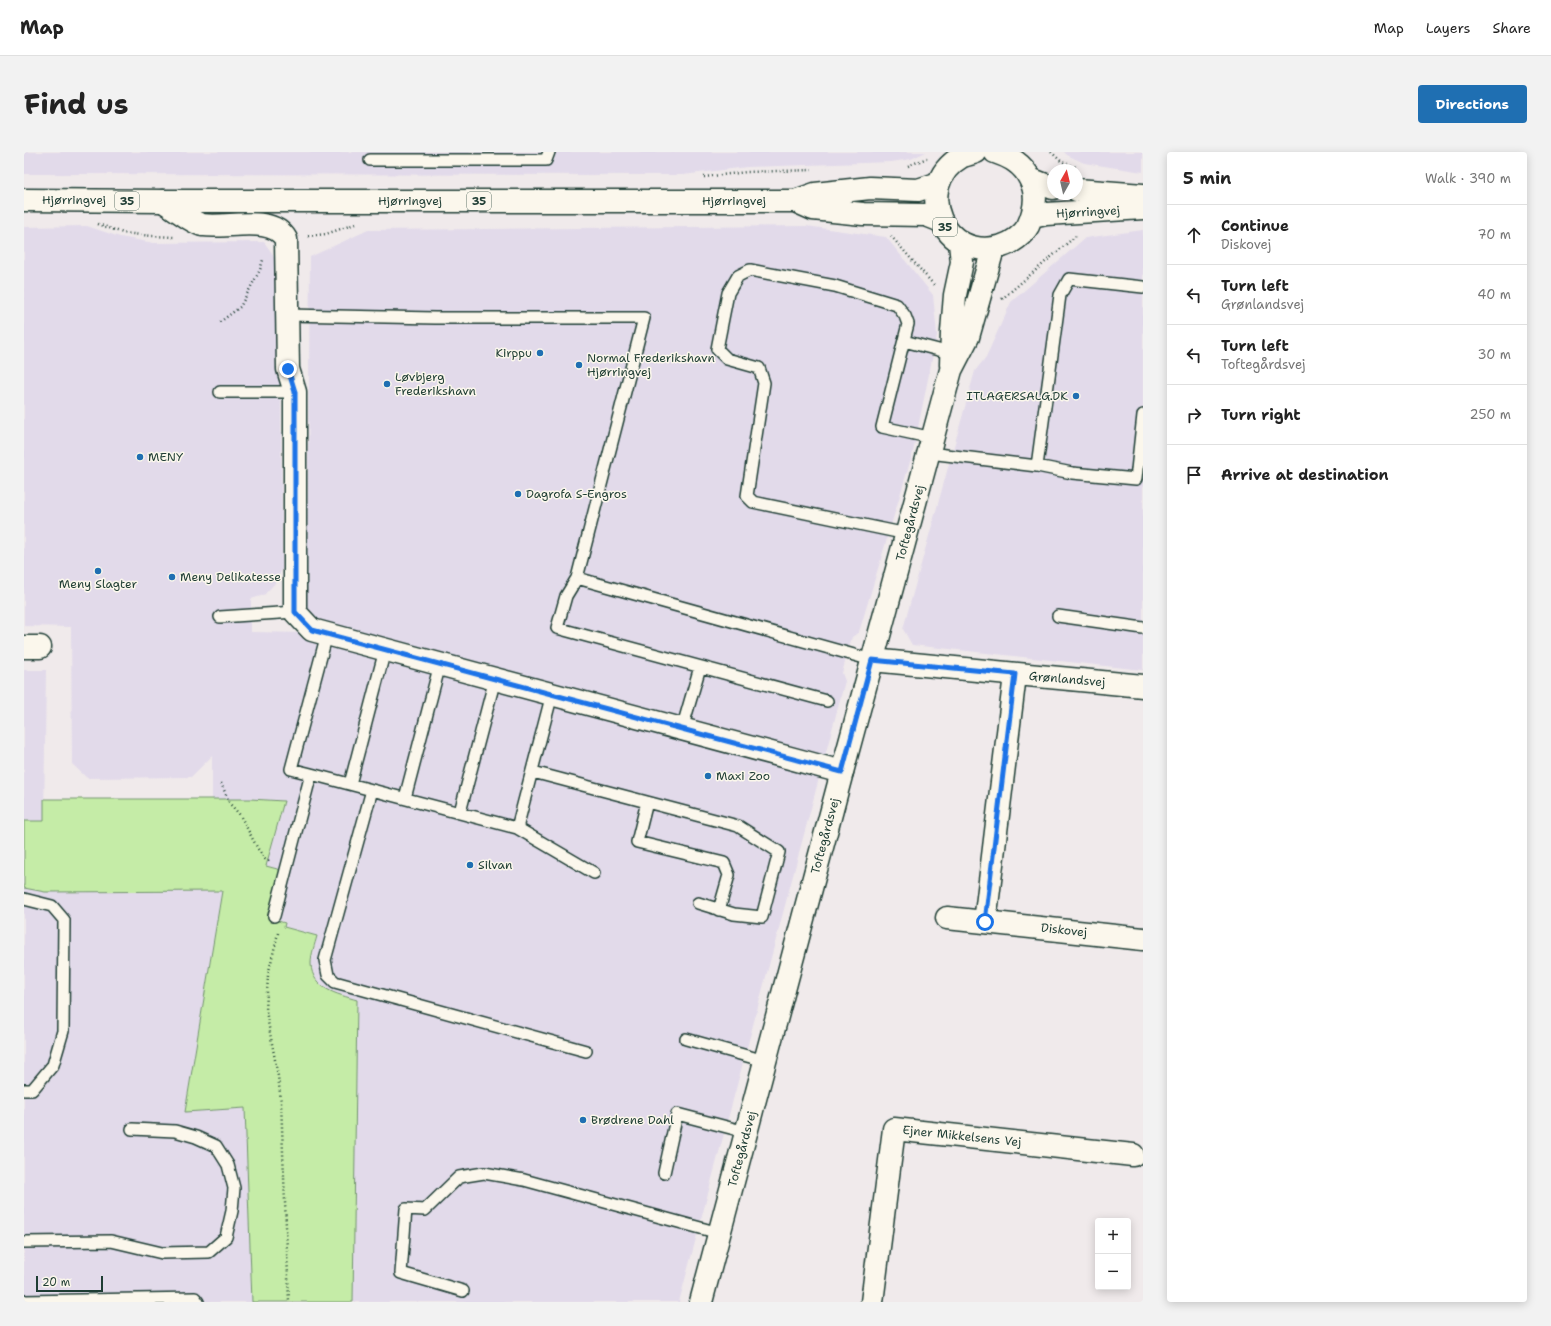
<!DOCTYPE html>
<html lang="en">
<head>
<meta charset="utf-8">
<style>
  :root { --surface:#fff; --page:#f2f2f2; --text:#222; --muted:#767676; --line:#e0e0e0; --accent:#1f6fb2 }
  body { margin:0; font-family:"Shantell Sans",sans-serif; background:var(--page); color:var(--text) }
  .controls { position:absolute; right:12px; bottom:12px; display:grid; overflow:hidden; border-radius:4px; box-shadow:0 2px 10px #0003 }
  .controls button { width:36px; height:36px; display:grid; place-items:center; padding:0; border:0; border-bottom:1px solid var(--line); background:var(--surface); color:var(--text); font:20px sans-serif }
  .compass { position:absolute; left:1023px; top:12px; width:36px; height:36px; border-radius:50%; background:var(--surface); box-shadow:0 2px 10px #0003; rotate:8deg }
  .scale { position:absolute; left:12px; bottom:10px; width:67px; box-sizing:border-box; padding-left:4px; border:2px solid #1f3d34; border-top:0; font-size:11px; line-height:14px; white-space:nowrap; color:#1f3d34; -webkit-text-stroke:3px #fbf7ec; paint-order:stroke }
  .stop { position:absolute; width:12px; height:12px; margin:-9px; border:3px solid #1a73e8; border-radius:50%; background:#fff }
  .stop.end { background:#1a73e8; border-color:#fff; box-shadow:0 1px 4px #0008 }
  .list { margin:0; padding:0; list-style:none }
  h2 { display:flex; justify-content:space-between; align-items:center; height:52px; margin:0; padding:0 16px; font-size:17px }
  h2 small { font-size:13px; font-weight:400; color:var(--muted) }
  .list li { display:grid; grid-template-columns:26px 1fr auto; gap:12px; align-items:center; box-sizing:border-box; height:60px; padding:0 16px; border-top:1px solid var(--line) }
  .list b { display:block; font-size:15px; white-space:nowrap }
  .list p { margin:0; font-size:13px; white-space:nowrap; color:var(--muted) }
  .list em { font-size:13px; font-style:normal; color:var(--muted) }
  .icon { flex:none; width:22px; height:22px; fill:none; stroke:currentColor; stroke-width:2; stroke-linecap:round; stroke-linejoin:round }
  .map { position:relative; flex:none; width:1119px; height:1150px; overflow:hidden; border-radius:4px }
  header { display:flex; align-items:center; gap:24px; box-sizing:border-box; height:56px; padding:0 20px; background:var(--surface); border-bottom:1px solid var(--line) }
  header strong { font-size:19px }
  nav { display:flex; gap:22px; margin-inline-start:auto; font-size:14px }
  .intro { display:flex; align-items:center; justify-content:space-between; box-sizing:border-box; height:96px; padding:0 24px }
  h1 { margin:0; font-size:28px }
  .button { padding:10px 18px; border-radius:4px; background:var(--accent); color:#fff; font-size:14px; font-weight:700 }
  main { display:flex; gap:24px; padding:0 24px }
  aside { flex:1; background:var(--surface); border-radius:4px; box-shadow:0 2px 10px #0003 }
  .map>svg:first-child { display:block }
  .built { fill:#e2daea }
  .green { fill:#c5eca7; stroke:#72946e }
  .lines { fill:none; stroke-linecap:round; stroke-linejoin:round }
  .service-casing { stroke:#1f3d34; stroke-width:14 }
  .minor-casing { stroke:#1f3d34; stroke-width:25 }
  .tertiary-casing { stroke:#1f3d34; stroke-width:25 }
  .primary-casing { stroke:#1f3d34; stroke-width:25 }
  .path { stroke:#1f3d34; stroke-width:2.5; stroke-dasharray:1 3; stroke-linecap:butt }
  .service { stroke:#fbf7ec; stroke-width:11 }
  .minor { stroke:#fbf7ec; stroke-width:22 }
  .tertiary { stroke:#fbf7ec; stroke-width:22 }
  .primary { stroke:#fbf7ec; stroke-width:22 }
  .route { stroke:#1a73e8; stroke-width:5 }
  .poi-dot { fill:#1f6fb2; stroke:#fbf7ec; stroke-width:1.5 }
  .labels { text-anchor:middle; stroke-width:3; stroke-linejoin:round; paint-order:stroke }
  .shield { fill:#fbf7ec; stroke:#61756b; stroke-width:1 }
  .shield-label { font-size:11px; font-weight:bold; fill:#1f3d34 }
  .street-label { font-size:12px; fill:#1f3d34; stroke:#fbf7ec }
  .poi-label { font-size:12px; fill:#1f3d34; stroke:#fbf7ec; text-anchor:start }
</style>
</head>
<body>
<header>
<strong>Map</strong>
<nav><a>Map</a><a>Layers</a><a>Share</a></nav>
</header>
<div class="intro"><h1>Find us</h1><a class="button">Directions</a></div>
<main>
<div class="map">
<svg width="1119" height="1150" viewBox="0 0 1119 1150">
  <rect width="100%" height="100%" fill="#f0eaeb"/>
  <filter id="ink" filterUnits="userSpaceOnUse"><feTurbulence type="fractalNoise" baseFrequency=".025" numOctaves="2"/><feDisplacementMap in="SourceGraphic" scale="8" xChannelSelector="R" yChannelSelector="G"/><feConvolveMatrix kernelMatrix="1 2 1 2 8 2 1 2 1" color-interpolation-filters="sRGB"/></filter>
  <g filter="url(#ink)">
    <!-- built -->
    <path class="built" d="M0 0H902L887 7 867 10 723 15 659 23 0 22Z
      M1040 0H1119V20L1060 11 1043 3Z
      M63 74 96 85 130 91 240 90 248 101 256 120 258 417 252 430 240 443 227 447V480L284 481 283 460 286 105 344 78 782 74 862 85 909 143 913 183 889 300 835 480 828 485 818 521 821 529 655 1150H329L333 848 308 841 298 835 290 823 287 812 293 784 260 775 261 770 244 766 257 718 242 714 260 649 226 647H188V604L167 625 63 626 48 612 47 475 0 474V75Z
      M1119 78V518L888 493 879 477 951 219 962 205 987 150 1061 86Z
      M0 518H22L20 670 0 669Z
      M0 736 21 740 198 739 161 960 221 956 228 1150H0Z"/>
    <!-- green -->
    <path class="green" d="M20 647H226L260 649 242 714 257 718 244 766 261 771 260 775 293 784C291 792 287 802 287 812 288 837 313 842 333 848L329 1150H228L221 956 161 960 198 739 21 740 0 736V669H20Z"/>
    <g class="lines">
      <defs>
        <path id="service" d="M346 8H522L525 0
          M263 163 411 166H620L553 426 542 444 533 476 803 549
          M880 189 930 202
          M196 240H271
          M905 301 1013 314 1036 143 1045 127 1119 135
          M1013 314 1048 321 1112 327 1119 263
          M883 382 729 350 723 344 740 231 735 216 703 207 693 197 704 141 714 124 726 118 811 134 873 153 881 164 884 172 858 275 909 286
          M553 426 848 508
          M1034 464 1119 476
          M196 465 271 460
          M303 482 267 617 287 622 493 676 528 542
          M658 577 676 515
          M509 620 714 674 755 700 738 765 710 762 674 751
          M326 632 361 498
          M348 638 301 808 304 823 311 830 562 899
          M381 646 416 512
          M623 650 613 690 700 711 705 723 695 758
          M436 660 471 527
          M493 676 570 721
          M0 747 28 754 40 768 39 879 29 913 8 938H0
          M250 764 287 622
          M662 887 741 909
          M640 1021 653 962 722 980
          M0 1090 87 1089 138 1101 185 1100 202 1085 208 1059 210 1036 204 1013 192 994 172 985 151 979 108 977
          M439 1139 377 1121 382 1057 401 1058 435 1025 460 1021 500 1028 695 1081
          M0 1149 171 1146 174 1150"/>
        <path id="minor" d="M139 49C147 54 171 72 179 73 203 77 248 62 262 87L264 217 271 240V460L288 478 818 620
          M0 495H16
          M848 508 1119 534
          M923 766 1119 787
          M961 770 991 523
          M848 1150 870 977 1109 1003"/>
        <path id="tertiary" d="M927 213 928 180 931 143 938 110 936 91
          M677 1150 818 620 927 218 944 185 969 97"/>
        <path id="primary" d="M952 0C947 2 941 3 937 5 887 34 919 112 978 94 988 91 999 83 1004 74 1011 59 1014 42 1006 27 999 12 986 5 971 0
          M1006 27 1029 36
          M1053 38 1119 43
          M0 48 139 49H771L791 42 846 36 894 38 915 31
          M771 49 789 57 839 62 902 63 917 69
          M1008 65 1022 62 1119 56"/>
      </defs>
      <!-- service casing -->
      <use href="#service" class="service-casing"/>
      <!-- minor casing -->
      <use href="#minor" class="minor-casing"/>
      <!-- tertiary casing -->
      <use href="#tertiary" class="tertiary-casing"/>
      <!-- primary casing -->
      <use href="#primary" class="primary-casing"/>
      <!-- path -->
      <path class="path" d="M1027 0 1038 10 1052 15
        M884 14 903 6
        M680 25 723 20 788 18
        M74 72 99 81 128 84 151 85
        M284 84 302 82 331 72
        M867 84 910 133
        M978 147 1053 83
        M196 170 216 155 236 118 239 108
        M197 631 206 652 216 663 234 697 241 707 247 710
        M254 781 244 823 242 859 254 924 257 950 265 1150"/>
      <!-- service -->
      <use href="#service" class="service"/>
      <!-- minor -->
      <use href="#minor" class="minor"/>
      <!-- tertiary -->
      <use href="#tertiary" class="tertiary"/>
      <!-- primary -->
      <use href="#primary" class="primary"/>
    </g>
  </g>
  <g class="lines" filter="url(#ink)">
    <!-- route -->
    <path class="route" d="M264 217 271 240V460L288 478 818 620 848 508 991 522 961 770"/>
  </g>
  <!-- markers -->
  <g class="poi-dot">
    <circle cx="516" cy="201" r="4"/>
    <circle cx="555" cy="213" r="4"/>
    <circle cx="363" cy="232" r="4"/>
    <circle cx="1052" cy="244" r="4"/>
    <circle cx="116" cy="305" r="4"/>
    <circle cx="494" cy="342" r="4"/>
    <circle cx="74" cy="419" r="4"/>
    <circle cx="148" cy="425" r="4"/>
    <circle cx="684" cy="624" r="4"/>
    <circle cx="446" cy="713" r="4"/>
    <circle cx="559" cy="968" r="4"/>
  </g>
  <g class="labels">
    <!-- shield labels -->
    <g class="shield">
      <rect x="91" y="40" width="24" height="18" rx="3"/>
      <rect x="443" y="40" width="24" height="18" rx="3"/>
      <rect x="909" y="66" width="24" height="18" rx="3"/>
    </g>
    <g class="shield-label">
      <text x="103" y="53">35</text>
      <text x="455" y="53">35</text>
      <text x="921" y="79">35</text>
    </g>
    <!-- street labels -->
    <g class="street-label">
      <text x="50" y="52">Hjørringvej</text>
      <text x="386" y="53">Hjørringvej</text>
      <text x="710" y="53">Hjørringvej</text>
      <text transform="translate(1064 60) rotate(-3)" y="4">Hjørringvej</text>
      <text transform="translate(886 371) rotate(-75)" y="4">Toftegårdsvej</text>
      <text transform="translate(1043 527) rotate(5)" y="4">Grønlandsvej</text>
      <text transform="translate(801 684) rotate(-75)" y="4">Toftegårdsvej</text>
      <text transform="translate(1040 778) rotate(6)" y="4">Diskovej</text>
      <text transform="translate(938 984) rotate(6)" y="4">Ejner Mikkelsens Vej</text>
      <text transform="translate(718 997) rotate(-75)" y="4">Toftegårdsvej</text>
    </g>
    <!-- poi labels -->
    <g class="poi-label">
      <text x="508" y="205" text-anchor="end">Kirppu</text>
      <text x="563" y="210">Normal Frederikshavn<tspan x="563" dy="14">Hjørringvej</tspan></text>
      <text x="371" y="229">Løvbjerg<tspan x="371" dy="14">Frederikshavn</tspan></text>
      <text x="1044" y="248" text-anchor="end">ITLAGERSALG.DK</text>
      <text x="124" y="309">MENY</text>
      <text x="502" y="346">Dagrofa S-Engros</text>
      <text x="156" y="429">Meny Delikatesse</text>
      <text x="74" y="436" text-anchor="middle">Meny Slagter</text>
      <text x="692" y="628">Maxi Zoo</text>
      <text x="454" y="717">Silvan</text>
      <text x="567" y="972">Brødrene Dahl</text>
    </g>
  </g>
</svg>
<div class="controls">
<button>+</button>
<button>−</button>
</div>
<svg class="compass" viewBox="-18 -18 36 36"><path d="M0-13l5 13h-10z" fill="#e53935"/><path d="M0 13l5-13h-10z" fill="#767676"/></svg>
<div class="scale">20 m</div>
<div class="stop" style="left:961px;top:770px"></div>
<div class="stop end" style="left:264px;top:217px"></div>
</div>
<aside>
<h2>5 min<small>Walk · 390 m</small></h2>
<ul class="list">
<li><svg class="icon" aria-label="ahead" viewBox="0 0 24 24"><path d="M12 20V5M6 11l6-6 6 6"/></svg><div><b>Continue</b><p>Diskovej</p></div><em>70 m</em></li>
<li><svg class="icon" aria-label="left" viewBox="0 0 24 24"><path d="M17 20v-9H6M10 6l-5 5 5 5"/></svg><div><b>Turn left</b><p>Grønlandsvej</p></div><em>40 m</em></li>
<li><svg class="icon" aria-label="left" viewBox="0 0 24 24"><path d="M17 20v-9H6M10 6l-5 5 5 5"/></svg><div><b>Turn left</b><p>Toftegårdsvej</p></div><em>30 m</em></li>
<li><svg class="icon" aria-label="right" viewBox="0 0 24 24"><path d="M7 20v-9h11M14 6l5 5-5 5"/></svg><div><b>Turn right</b></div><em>250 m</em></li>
<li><svg class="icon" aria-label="arrive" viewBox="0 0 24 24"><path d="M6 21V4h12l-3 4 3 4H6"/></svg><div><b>Arrive at destination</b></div></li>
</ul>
</aside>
</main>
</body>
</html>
